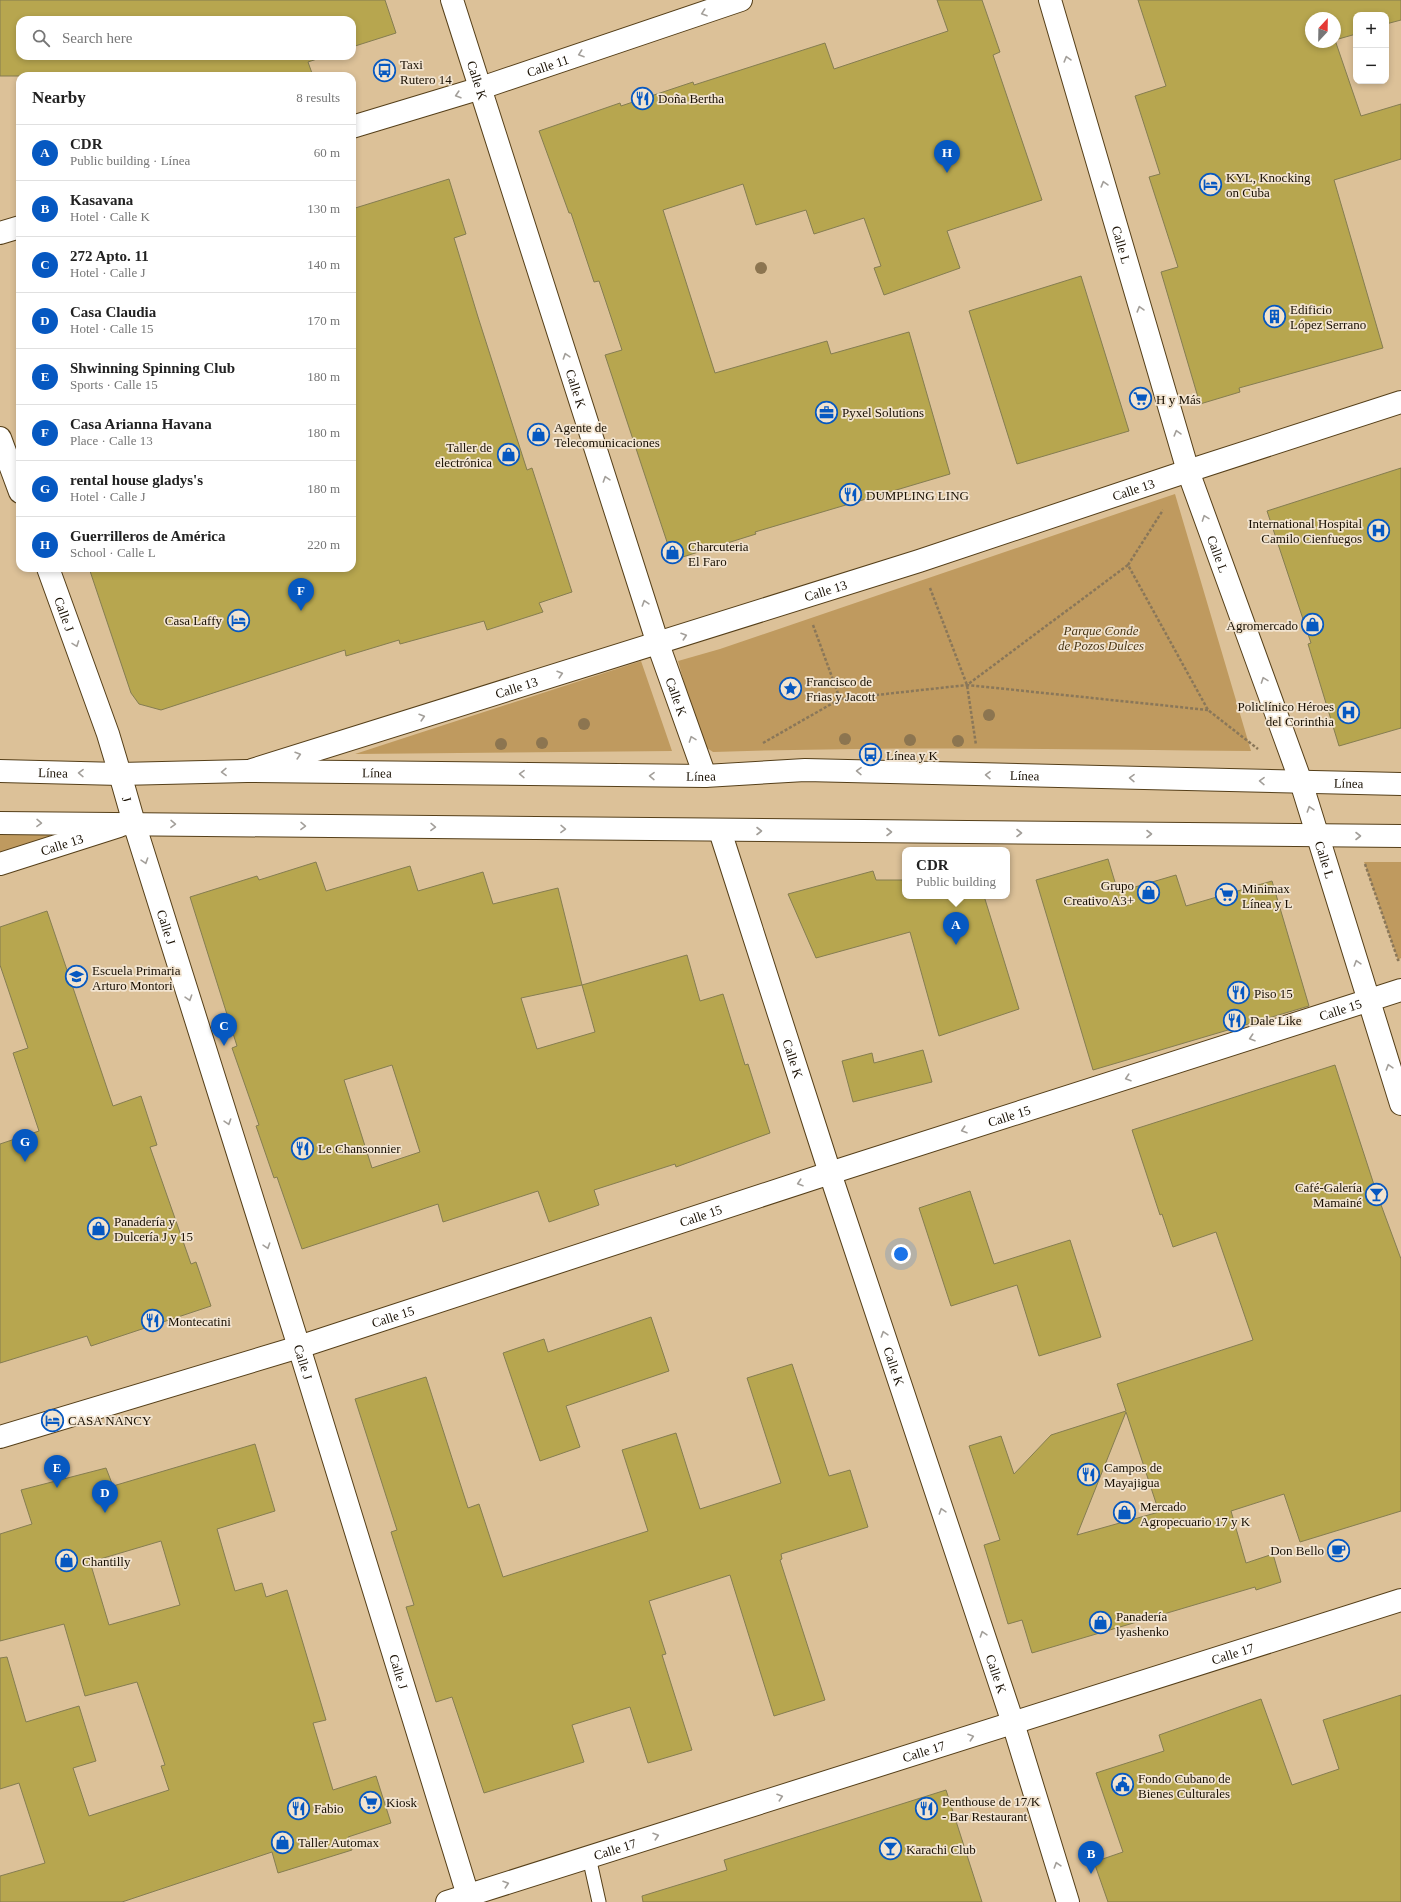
<!DOCTYPE html>
<html lang="en">
<head>
<meta charset="utf-8">
<style>
  :root { --surface:#fff; --page:#f2f2f2; --text:#222; --muted:#767676; --line:#e0e0e0; --accent:#0658c1 }
  body { margin:0; font-family:Georgia,serif; background:var(--page); color:var(--text) }
  .controls { position:absolute; right:12px; top:12px; display:grid; overflow:hidden; border-radius:8px; box-shadow:0 2px 6px #0003 }
  .controls button { width:36px; height:36px; display:grid; place-items:center; padding:0; border:0; border-bottom:1px solid var(--line); background:var(--surface); color:var(--text); font:20px sans-serif }
  .compass { position:absolute; left:1305px; top:12px; width:36px; height:36px; border-radius:50%; background:var(--surface); box-shadow:0 2px 6px #0003; rotate:22deg }
  .you { position:absolute; left:901px; top:1254px; width:14px; height:14px; margin:-10px; border:3px solid #fff; border-radius:50%; background:#1a73e8; box-shadow:0 0 0 6px #1a73e833 }
  .badge { display:grid; place-items:center; width:26px; height:26px; border-radius:50%; background:var(--accent); color:#fff; font-size:13px; font-weight:700 }
  .pin { position:absolute; translate:-50% -33px; filter:drop-shadow(0 1px 2px #0008) }
  .pin::after { content:''; position:absolute; top:21px; width:14px; height:12px; background:inherit; clip-path:polygon(0 0,100% 0,50% 100%) }
  .popup { position:absolute; left:902px; top:847px; width:108px; height:52px; box-sizing:border-box; display:grid; place-content:center; border-radius:8px; background:var(--surface); filter:drop-shadow(0 1px 3px #0005); font-size:13px; white-space:nowrap; color:var(--muted) }
  .popup b { font-size:15px; color:var(--text) }
  .popup::after { content:''; position:absolute; left:50%; top:100%; margin-left:-8px; border:8px solid transparent; border-top-color:var(--surface) }
  .list { margin:0; padding:0; list-style:none }
  h2 { display:flex; justify-content:space-between; align-items:center; height:52px; margin:0; padding:0 16px; font-size:17px }
  h2 small { font-size:13px; font-weight:400; color:var(--muted) }
  .list li { display:grid; grid-template-columns:26px 1fr auto; gap:12px; align-items:center; box-sizing:border-box; height:56px; padding:0 16px; border-top:1px solid var(--line) }
  .list b { display:block; font-size:15px; white-space:nowrap }
  .list p { margin:0; font-size:13px; white-space:nowrap; color:var(--muted) }
  .list em { font-size:13px; font-style:normal; color:var(--muted) }
  .icon { flex:none; width:22px; height:22px; fill:none; stroke:currentColor; stroke-width:2; stroke-linecap:round; stroke-linejoin:round }
  .map { position:relative; flex:none; width:1401px; height:1902px; overflow:hidden }
  .search { position:absolute; background:var(--surface); box-shadow:0 2px 6px #0003; left:16px; top:16px; width:340px; height:44px; display:flex; align-items:center; gap:10px; box-sizing:border-box; padding:0 14px; border-radius:12px; color:var(--muted); font-size:15px }
  .panel { position:absolute; background:var(--surface); box-shadow:0 2px 6px #0003; left:16px; top:72px; width:340px; height:500px; border-radius:12px }
  .map>svg:first-child { display:block }
  .green { fill:#bf9a5f }
  .building { fill:#b7a64f; stroke:#857d51; fill-rule:evenodd }
  .lines { fill:none; stroke-linecap:round; stroke-linejoin:round }
  .lane-casing { stroke:#553f19; stroke-width:15 }
  .street-casing { stroke:#553f19; stroke-width:24 }
  .secondary-casing { stroke:#553f19; stroke-width:24 }
  .primary-casing { stroke:#553f19; stroke-width:24 }
  .path { stroke:#8a7759; stroke-width:2.5; stroke-dasharray:3 2; stroke-linecap:butt }
  .lane { stroke:#fff; stroke-width:13 }
  .street { stroke:#fff; stroke-width:22 }
  .secondary { stroke:#fff; stroke-width:22 }
  .primary { stroke:#fff; stroke-width:22 }
  .tree { fill:#8c7550 }
  .oneway { stroke:#a39f9a }
  .labels { text-anchor:middle; stroke-width:3.5; stroke-linejoin:round; paint-order:stroke }
  .poi-label { font-size:13px; fill:#180f02; stroke:#f2e4d0; text-anchor:start }
  .street-label { font-size:13px; fill:#180f02; stroke:#f2e4d0 }
  .park-label { font-size:13px; font-style:italic; fill:#4a3715; stroke:#f2e4d0 }
</style>
</head>
<body>
<div class="map">
<svg width="1401" height="1902" viewBox="0 0 1401 1902">
  <rect width="100%" height="100%" fill="#dcc198"/>
  <!-- green -->
  <path class="green" d="M1175 494 1251 751C1072 749 892 746 713 752L701 744 678 661 720 649Z
    M641 661 672 751 355 754Z
    M0 823 124 824 0 862Z
    M1364 862H1401V958L1398 960Z"/>
  <!-- building -->
  <path class="building" d="M0 0H385L396 33 352 47V20H20V56H326L308 62 313 76H0Z
    M937 0H982L1000 52 993 55 1042 200 947 231 960 268 884 295 874 268 881 266 864 218 814 234 806 210 756 225 743 184 663 210 715 373 827 341 831 354 909 332 950 474 755 532 756 534 673 560 605 355 622 350 599 281 594 282 571 213H569L539 131 620 103 621 106 693 82 694 85 825 43 834 69 948 31Z
    M1138 0H1401V20L1386 24V15H1356V34L1335 40 1361 116 1401 104V159L1334 180 1383 348 1239 388 1240 392 1200 404 1161 272 1178 267 1149 177 1160 174 1135 96 1166 86ZM1311 18H1335V42H1311Z
    M449 179 466 234 454 238 478 317 527 470 532 468 572 592 539 603 543 612 487 630 484 621 400 644 399 640 346 656 345 650 161 710 139 704 131 693 89 568H352V209Z
    M1081 276 1129 431 1017 464 969 311Z
    M1401 468V728L1339 746 1308 644 1311 643 1267 511Z
    M1108 859 1118 892 1176 875 1186 906 1272 881 1309 1006 1093 1070 1036 880Z
    M316 862 326 891 410 866 418 891 483 872 493 904 558 888 582 985 687 955 700 1001 723 994 745 1065 748 1064 770 1133 676 1167 675 1164 594 1190 599 1205 549 1222 538 1191 443 1222 438 1204 302 1249 277 1177 274 1178 256 1126 259 1125 232 1048 237 1046 190 897 257 876 259 880ZM582 985 595 1032 537 1049 521 998ZM392 1065 420 1152 372 1168 344 1080Z
    M873 871 876 880H905V896H984L1019 1009 939 1036 910 932 816 958 788 894Z
    M47 911 113 1106 141 1096 157 1145 150 1147 191 1264 196 1262 211 1306 91 1346 87 1336 0 1363V1144L39 1131 13 1053 28 1048 0 965V927Z
    M923 1050 932 1082 853 1102 842 1061 872 1053 874 1063Z
    M1335 1065 1377 1194 1401 1259V1511L1300 1542 1284 1494 1231 1511 1246 1563 1273 1554 1281 1582 1256 1590 1255 1587 1032 1653 1022 1620 1008 1624 984 1545 1000 1540 969 1446 1001 1436 1014 1474 1051 1435 1126 1411 1117 1384 1253 1340 1216 1232 1173 1247 1162 1214 1160 1215 1132 1130ZM1126 1412 1159 1512 1077 1535Z
    M970 1191 994 1264 1070 1240 1101 1337 1039 1356 1017 1285 951 1306 919 1208Z
    M651 1317 669 1371 566 1406 580 1447 540 1461 503 1353 544 1339 548 1352Z
    M792 1364 829 1476 850 1470 868 1527 781 1554 782 1559 780 1560 825 1700 774 1716 730 1575 649 1601 666 1654 662 1655 692 1750 648 1763 630 1707 572 1725 584 1762 484 1793 452 1697 436 1702 406 1607 414 1605 391 1532 397 1530 355 1399 426 1377 468 1508 479 1504 503 1577 648 1531 622 1450 676 1433 700 1509 781 1483 747 1378Z
    M255 1444 275 1511 217 1529 235 1591 262 1583 266 1597 287 1590 326 1720 313 1723 333 1790 376 1776 391 1823 348 1837 352 1850 278 1873 272 1852 122 1902H0V1876L45 1863 19 1783 0 1789V1658L7 1657 26 1722 79 1706 96 1761 73 1768 89 1816 169 1790 161 1766 165 1765 137 1682 85 1696 64 1624 0 1641V1534L32 1524 21 1490 106 1468 113 1486ZM161 1541 180 1605 109 1625 90 1562Z
    M1401 1695V1902H1108L1094 1862 1123 1852 1096 1773 1164 1751 1159 1735 1261 1699 1292 1785 1339 1769 1323 1720Z
    M946 1790 982 1902H643L642 1896 727 1870 724 1860Z"/>
  <g class="lines">
    <defs>
      <path id="lane" d="M589 1857 599 1902"/>
      <g id="street">
        <path id="s1" d="M452 0 658 644 705 776"/>
        <path id="s2" d="M352 127 481 88 741 0"/>
        <path d="M0 233 20 227"/>
        <path d="M0 438 20 492"/>
        <path id="s3" d="M48 568 108 734 120 774"/>
        <path id="s4" d="M252 770 919 561 1188 471 1401 402"/>
        <path id="s5" d="M720 831 830 1173 1013 1723 1068 1902"/>
        <path id="s6" d="M0 864 119 826"/>
        <path id="s7" d="M0 1437 299 1347 830 1173 1401 990"/>
      </g>
      <g id="secondary">
        <path id="s8" d="M1050 0 1188 471 1301 782 1401 1104"/>
        <path id="s9" d="M120 774 134 823 299 1347 470 1902"/>
        <path id="s10" d="M447 1902 1401 1600"/>
      </g>
      <g id="primary">
        <path id="s11" d="M0 771 120 774 247 771 705 776 805 770 1401 784"/>
        <path d="M0 823 1401 836"/>
      </g>
    </defs>
    <!-- lane casing -->
    <use href="#lane" class="lane-casing"/>
    <!-- street casing -->
    <use href="#street" class="street-casing"/>
    <!-- secondary casing -->
    <use href="#secondary" class="secondary-casing"/>
    <!-- primary casing -->
    <use href="#primary" class="primary-casing"/>
    <!-- path -->
    <path class="path" d="M1128 565 1163 510
      M930 588 967 685 976 745
      M813 625 840 699
      M1208 710 967 685 1128 565 1208 710 1258 749
      M763 743 840 699 967 685
      M1365 864 1398 960 1401 958"/>
    <!-- lane -->
    <use href="#lane" class="lane"/>
    <!-- street -->
    <use href="#street" class="street"/>
    <!-- secondary -->
    <use href="#secondary" class="secondary"/>
    <!-- primary -->
    <use href="#primary" class="primary"/>
  </g>
  <!-- trees -->
  <g class="tree">
    <circle cx="761" cy="268" r="6"/>
    <circle cx="989" cy="715" r="6"/>
    <circle cx="584" cy="724" r="6"/>
    <circle cx="845" cy="739" r="6"/>
    <circle cx="910" cy="740" r="6"/>
    <circle cx="958" cy="741" r="6"/>
    <circle cx="542" cy="743" r="6"/>
    <circle cx="501" cy="744" r="6"/>
  </g>
  <!-- one-way arrows -->
  <defs><path id="oneway-chevron" d="M-2-3.5L2.5 0L-2 3.5" fill="none" stroke-width="1.6" stroke-linecap="round" stroke-linejoin="round"/></defs>
  <g class="oneway">
    <use href="#oneway-chevron" transform="translate(704 13) rotate(161)"/>
    <use href="#oneway-chevron" transform="translate(581 54) rotate(161)"/>
    <use href="#oneway-chevron" transform="translate(1067 59) rotate(-106)"/>
    <use href="#oneway-chevron" transform="translate(458 95) rotate(163)"/>
    <use href="#oneway-chevron" transform="translate(1104 184) rotate(-106)"/>
    <use href="#oneway-chevron" transform="translate(1140 309) rotate(-106)"/>
    <use href="#oneway-chevron" transform="translate(566 356) rotate(-108)"/>
    <use href="#oneway-chevron" transform="translate(1177 433) rotate(-106)"/>
    <use href="#oneway-chevron" transform="translate(606 479) rotate(-108)"/>
    <use href="#oneway-chevron" transform="translate(1205 518) rotate(-110)"/>
    <use href="#oneway-chevron" transform="translate(645 603) rotate(-108)"/>
    <use href="#oneway-chevron" transform="translate(684 636) rotate(-18)"/>
    <use href="#oneway-chevron" transform="translate(76 644) rotate(70)"/>
    <use href="#oneway-chevron" transform="translate(560 674) rotate(-17)"/>
    <use href="#oneway-chevron" transform="translate(1264 680) rotate(-110)"/>
    <use href="#oneway-chevron" transform="translate(422 717) rotate(-17)"/>
    <use href="#oneway-chevron" transform="translate(692 739) rotate(-110)"/>
    <use href="#oneway-chevron" transform="translate(298 755) rotate(-17)"/>
    <use href="#oneway-chevron" transform="translate(859 771) rotate(-179)"/>
    <use href="#oneway-chevron" transform="translate(224 772) rotate(179)"/>
    <use href="#oneway-chevron" transform="translate(81 773) rotate(-179)"/>
    <use href="#oneway-chevron" transform="translate(522 774) rotate(-179)"/>
    <use href="#oneway-chevron" transform="translate(988 775) rotate(-179)"/>
    <use href="#oneway-chevron" transform="translate(652 776) rotate(-179)"/>
    <use href="#oneway-chevron" transform="translate(1132 778) rotate(-179)"/>
    <use href="#oneway-chevron" transform="translate(1262 781) rotate(-179)"/>
    <use href="#oneway-chevron" transform="translate(1310 809) rotate(-108)"/>
    <use href="#oneway-chevron" transform="translate(39 823) rotate(1)"/>
    <use href="#oneway-chevron" transform="translate(173 824) rotate(1)"/>
    <use href="#oneway-chevron" transform="translate(303 826) rotate(1)"/>
    <use href="#oneway-chevron" transform="translate(433 827) rotate(1)"/>
    <use href="#oneway-chevron" transform="translate(563 829) rotate(1)"/>
    <use href="#oneway-chevron" transform="translate(759 831)"/>
    <use href="#oneway-chevron" transform="translate(889 832)"/>
    <use href="#oneway-chevron" transform="translate(1019 833)"/>
    <use href="#oneway-chevron" transform="translate(1149 834)"/>
    <use href="#oneway-chevron" transform="translate(1358 836)"/>
    <use href="#oneway-chevron" transform="translate(145 861) rotate(72)"/>
    <use href="#oneway-chevron" transform="translate(1357 963) rotate(-107)"/>
    <use href="#oneway-chevron" transform="translate(189 998) rotate(72)"/>
    <use href="#oneway-chevron" transform="translate(1252 1038) rotate(162)"/>
    <use href="#oneway-chevron" transform="translate(1389 1067) rotate(-107)"/>
    <use href="#oneway-chevron" transform="translate(1128 1078) rotate(162)"/>
    <use href="#oneway-chevron" transform="translate(228 1122) rotate(72)"/>
    <use href="#oneway-chevron" transform="translate(964 1130) rotate(162)"/>
    <use href="#oneway-chevron" transform="translate(800 1183) rotate(162)"/>
    <use href="#oneway-chevron" transform="translate(267 1246) rotate(72)"/>
    <use href="#oneway-chevron" transform="translate(884 1334) rotate(-108)"/>
    <use href="#oneway-chevron" transform="translate(942 1511) rotate(-108)"/>
    <use href="#oneway-chevron" transform="translate(983 1634) rotate(-108)"/>
    <use href="#oneway-chevron" transform="translate(971 1737) rotate(-18)"/>
    <use href="#oneway-chevron" transform="translate(780 1797) rotate(-18)"/>
    <use href="#oneway-chevron" transform="translate(656 1836) rotate(-18)"/>
    <use href="#oneway-chevron" transform="translate(1057 1865) rotate(-107)"/>
    <use href="#oneway-chevron" transform="translate(506 1884) rotate(-18)"/>
  </g>
  <!-- icons -->
  <defs>
    <symbol id="bus-ring" viewBox="-11 -11 22 22"><circle r="9.5" fill="#f2e4d0" stroke="#0658c1" stroke-width="1.5"/><path d="M-5-6H5V4H4V6H2V4H-2V6H-4V4H-5ZM-3.5-4V0h7V-4ZM-3.5 1.2v1.5H-2V1.2ZM2 1.2v1.5H3.5V1.2Z" fill="#0658c1"/></symbol>
    <symbol id="restaurant-ring" viewBox="-11 -11 22 22"><circle r="9.5" fill="#f2e4d0" stroke="#0658c1" stroke-width="1.5"/><path d="M-5-6h1v4h1v-4h1v4h1v-4h1v5L-1.5 .5V6h-2V.5L-5-1ZM5-6V6H3V1.5H1.5Q1.5-4 5-6Z" fill="#0658c1"/></symbol>
    <symbol id="hotel-ring" viewBox="-11 -11 22 22"><circle r="9.5" fill="#f2e4d0" stroke="#0658c1" stroke-width="1.5"/><path d="M-6-4.5h1.5V1H6V5H4.5V3h-9V5H-6ZM-4 0a1.8 1.8 0 1 1 3.6 0ZM.5 0V-2.5h3Q6-2.5 6 0Z" fill="#0658c1"/></symbol>
    <symbol id="building-ring" viewBox="-11 -11 22 22"><circle r="9.5" fill="#f2e4d0" stroke="#0658c1" stroke-width="1.5"/><path d="M-4-6H4V6H1V3H-1V6H-4ZM-2.5-4.3h1.7v1.8h-1.7ZM.8-4.3h1.7v1.8H.8ZM-2.5-1h1.7V.8h-1.7ZM.8-1h1.7V.8H.8Z" fill="#0658c1"/></symbol>
    <symbol id="supermarket-ring" viewBox="-11 -11 22 22"><circle r="9.5" fill="#f2e4d0" stroke="#0658c1" stroke-width="1.5"/><path d="M-6-5.5h2.5l.6 2H6L4.5 2H-2.5L-4.4-4H-6ZM-1.5 3.2a1.3 1.3 0 1 0 .1 0ZM3 3.2a1.3 1.3 0 1 0 .1 0Z" fill="#0658c1"/></symbol>
    <symbol id="office-ring" viewBox="-11 -11 22 22"><circle r="9.5" fill="#f2e4d0" stroke="#0658c1" stroke-width="1.5"/><path d="M-6-3h4V-5.5h4V-3h4V5H-6ZM-1-4.5V-3h2v-1.5ZM-6 0V1H6V0Z" fill="#0658c1"/></symbol>
    <symbol id="shop-ring" viewBox="-11 -11 22 22"><circle r="9.5" fill="#f2e4d0" stroke="#0658c1" stroke-width="1.5"/><path d="M-5-2.5h2.3a2.7 3.5 0 0 1 5.4 0H5L5.5 6h-11ZM-1.5-2.5h3a1.5 2.3 0 0 0-3 0Z" fill="#0658c1"/></symbol>
    <symbol id="hospital-ring" viewBox="-11 -11 22 22"><circle r="9.5" fill="#f2e4d0" stroke="#0658c1" stroke-width="1.5"/><path d="M-5-5h3v3.5h4V-5h3V5h-3V1.5h-4V5h-3Z" fill="#0658c1"/></symbol>
    <symbol id="sight-ring" viewBox="-11 -11 22 22"><circle r="9.5" fill="#f2e4d0" stroke="#0658c1" stroke-width="1.5"/><path d="M0-6L1.8-2.2L6-1.7L2.9 1.2L3.7 5.4L0 3.3L-3.7 5.4L-2.9 1.2L-6-1.7L-1.8-2.2Z" fill="#0658c1"/></symbol>
    <symbol id="school-ring" viewBox="-11 -11 22 22"><circle r="9.5" fill="#f2e4d0" stroke="#0658c1" stroke-width="1.5"/><path d="M0-5L7-2L0 1L-7-2ZM-4 1L0 2.5L4 1V4Q0 6-4 4Z" fill="#0658c1"/></symbol>
    <symbol id="bar-ring" viewBox="-11 -11 22 22"><circle r="9.5" fill="#f2e4d0" stroke="#0658c1" stroke-width="1.5"/><path d="M-6-5H6L.8 .8V4.5H3.5V6h-7V4.5H-.8V.8Z" fill="#0658c1"/></symbol>
    <symbol id="cafe-ring" viewBox="-11 -11 22 22"><circle r="9.5" fill="#f2e4d0" stroke="#0658c1" stroke-width="1.5"/><path d="M-5.5-4.5H6V0H3Q3 3.5 0 3.5H-2.5Q-5.5 3.5-5.5 0ZM3-3.2v2h1.7v-2ZM-6 4.5H4V6H-6Z" fill="#0658c1"/></symbol>
    <symbol id="civic-ring" viewBox="-11 -11 22 22"><circle r="9.5" fill="#f2e4d0" stroke="#0658c1" stroke-width="1.5"/><path d="M-.6-6.5H3V-4.5H.6V-3L4-1V1h2V6H-6V1h2V-1L-.6-3ZM-1.2 2.5V6h2.4V2.5Z" fill="#0658c1"/></symbol>
  </defs>
  <g fill-rule="evenodd">
    <use href="#bus-ring" x="372" y="58" width="25" height="25"/>
    <use href="#restaurant-ring" x="630" y="86" width="25" height="25"/>
    <use href="#hotel-ring" x="1198" y="172" width="25" height="25"/>
    <use href="#building-ring" x="1262" y="304" width="25" height="25"/>
    <use href="#supermarket-ring" x="1128" y="386" width="25" height="25"/>
    <use href="#office-ring" x="814" y="400" width="25" height="25"/>
    <use href="#shop-ring" x="526" y="422" width="25" height="25"/>
    <use href="#shop-ring" x="496" y="442" width="25" height="25"/>
    <use href="#restaurant-ring" x="838" y="482" width="25" height="25"/>
    <use href="#hospital-ring" x="1366" y="518" width="25" height="25"/>
    <use href="#shop-ring" x="660" y="540" width="25" height="25"/>
    <use href="#hotel-ring" x="226" y="608" width="25" height="25"/>
    <use href="#shop-ring" x="1300" y="612" width="25" height="25"/>
    <use href="#sight-ring" x="778" y="676" width="25" height="25"/>
    <use href="#hospital-ring" x="1336" y="700" width="25" height="25"/>
    <use href="#bus-ring" x="858" y="742" width="25" height="25"/>
    <use href="#shop-ring" x="1136" y="880" width="25" height="25"/>
    <use href="#supermarket-ring" x="1214" y="882" width="25" height="25"/>
    <use href="#school-ring" x="64" y="964" width="25" height="25"/>
    <use href="#restaurant-ring" x="1226" y="980" width="25" height="25"/>
    <use href="#restaurant-ring" x="1222" y="1008" width="25" height="25"/>
    <use href="#restaurant-ring" x="290" y="1136" width="25" height="25"/>
    <use href="#bar-ring" x="1364" y="1182" width="25" height="25"/>
    <use href="#shop-ring" x="86" y="1216" width="25" height="25"/>
    <use href="#restaurant-ring" x="140" y="1308" width="25" height="25"/>
    <use href="#hotel-ring" x="40" y="1408" width="25" height="25"/>
    <use href="#restaurant-ring" x="1076" y="1462" width="25" height="25"/>
    <use href="#shop-ring" x="1112" y="1500" width="25" height="25"/>
    <use href="#cafe-ring" x="1326" y="1538" width="25" height="25"/>
    <use href="#shop-ring" x="54" y="1548" width="25" height="25"/>
    <use href="#shop-ring" x="1088" y="1610" width="25" height="25"/>
    <use href="#civic-ring" x="1110" y="1772" width="25" height="25"/>
    <use href="#supermarket-ring" x="358" y="1790" width="25" height="25"/>
    <use href="#restaurant-ring" x="286" y="1796" width="25" height="25"/>
    <use href="#restaurant-ring" x="914" y="1796" width="25" height="25"/>
    <use href="#shop-ring" x="270" y="1830" width="25" height="25"/>
    <use href="#bar-ring" x="878" y="1836" width="25" height="25"/>
  </g>
  <g class="labels">
    <!-- poi labels -->
    <g class="poi-label">
      <text x="400" y="69">Taxi<tspan x="400" dy="15">Rutero 14</tspan></text>
      <text x="658" y="103">Doña Bertha</text>
      <text x="1226" y="182">KYL, Knocking<tspan x="1226" dy="15">on Cuba</tspan></text>
      <text x="1290" y="314">Edificio<tspan x="1290" dy="15">López Serrano</tspan></text>
      <text x="1156" y="404">H y Más</text>
      <text x="842" y="417">Pyxel Solutions</text>
      <text x="554" y="432">Agente de<tspan x="554" dy="15">Telecomunicaciones</tspan></text>
      <text x="492" y="452" text-anchor="end">Taller de<tspan x="492" dy="15">electrónica</tspan></text>
      <text x="866" y="500">DUMPLING LING</text>
      <text x="1362" y="528" text-anchor="end">International Hospital<tspan x="1362" dy="15">Camilo Cienfuegos</tspan></text>
      <text x="688" y="551">Charcuteria<tspan x="688" dy="15">El Faro</tspan></text>
      <text x="222" y="625" text-anchor="end">Casa Laffy</text>
      <text x="1298" y="630" text-anchor="end">Agromercado</text>
      <text x="806" y="686">Francisco de<tspan x="806" dy="15">Frias y Jacott</tspan></text>
      <text x="1334" y="711" text-anchor="end">Policlínico Héroes<tspan x="1334" dy="15">del Corinthia</tspan></text>
      <text x="886" y="760">Línea y K</text>
      <text x="1134" y="890" text-anchor="end">Grupo<tspan x="1134" dy="15">Creativo A3+</tspan></text>
      <text x="1242" y="893">Minimax<tspan x="1242" dy="15">Línea y L</tspan></text>
      <text x="92" y="975">Escuela Primaria<tspan x="92" dy="15">Arturo Montori</tspan></text>
      <text x="1254" y="998">Piso 15</text>
      <text x="1250" y="1025">Dale Like</text>
      <text x="318" y="1153">Le Chansonnier</text>
      <text x="1362" y="1192" text-anchor="end">Café-Galería<tspan x="1362" dy="15">Mamainé</tspan></text>
      <text x="114" y="1226">Panadería y<tspan x="114" dy="15">Dulcería J y 15</tspan></text>
      <text x="168" y="1326">Montecatini</text>
      <text x="68" y="1425">CASA NANCY</text>
      <text x="1104" y="1472">Campos de<tspan x="1104" dy="15">Mayajigua</tspan></text>
      <text x="1140" y="1511">Mercado<tspan x="1140" dy="15">Agropecuario 17 y K</tspan></text>
      <text x="1324" y="1555" text-anchor="end">Don Bello</text>
      <text x="82" y="1566">Chantilly</text>
      <text x="1116" y="1621">Panadería<tspan x="1116" dy="15">lyashenko</tspan></text>
      <text x="1138" y="1783">Fondo Cubano de<tspan x="1138" dy="15">Bienes Culturales</tspan></text>
      <text x="942" y="1806">Penthouse de 17/K<tspan x="942" dy="15">- Bar Restaurant</tspan></text>
      <text x="386" y="1807">Kiosk</text>
      <text x="314" y="1813">Fabio</text>
      <text x="298" y="1847">Taller Automax</text>
      <text x="906" y="1854">Karachi Club</text>
    </g>
    <!-- street labels -->
    <g class="street-label">
      <text dy="5" stroke="none"><textPath href="#s2" startOffset="205">Calle 11</textPath></text>
      <text dy="5" stroke="none"><textPath href="#s1" startOffset="84">Calle K</textPath></text>
      <text dy="5" stroke="none"><textPath href="#s8" startOffset="255">Calle L</textPath></text>
      <text dy="5" stroke="none"><textPath href="#s1" startOffset="408">Calle K</textPath></text>
      <text dy="5" stroke="none"><textPath href="#s4" startOffset="925">Calle 13</textPath></text>
      <text dy="5" stroke="none"><textPath href="#s8" startOffset="579">Calle L</textPath></text>
      <text dy="5" stroke="none"><textPath href="#s4" startOffset="601">Calle 13</textPath></text>
      <text dy="5" stroke="none"><textPath href="#s3" startOffset="49">Calle J</textPath></text>
      <text dy="5" stroke="none"><textPath href="#s4" startOffset="277">Calle 13</textPath></text>
      <text dy="5" stroke="none"><textPath href="#s1" startOffset="732">Calle K</textPath></text>
      <text dy="5" stroke="none"><textPath href="#s11" startOffset="53">Línea</textPath></text>
      <text dy="5" stroke="none"><textPath href="#s11" startOffset="377">Línea</textPath></text>
      <text dy="5" stroke="none"><textPath href="#s11" startOffset="701">Línea</textPath></text>
      <text dy="5" stroke="none"><textPath href="#s11" startOffset="1025">Línea</textPath></text>
      <text dy="5" stroke="none"><textPath href="#s11" startOffset="1349">Línea</textPath></text>
      <text dy="5" stroke="none"><textPath href="#s9" startOffset="26">J</textPath></text>
      <text dy="5" stroke="none"><textPath href="#s6" startOffset="65">Calle 13</textPath></text>
      <text dy="5" stroke="none"><textPath href="#s8" startOffset="903">Calle L</textPath></text>
      <text dy="5" stroke="none"><textPath href="#s9" startOffset="160">Calle J</textPath></text>
      <text dy="5" stroke="none"><textPath href="#s7" startOffset="1407">Calle 15</textPath></text>
      <text dy="5" stroke="none"><textPath href="#s5" startOffset="239">Calle K</textPath></text>
      <text dy="5" stroke="none"><textPath href="#s7" startOffset="1059">Calle 15</textPath></text>
      <text dy="5" stroke="none"><textPath href="#s7" startOffset="735">Calle 15</textPath></text>
      <text dy="5" stroke="none"><textPath href="#s7" startOffset="411">Calle 15</textPath></text>
      <text dy="5" stroke="none"><textPath href="#s9" startOffset="616">Calle J</textPath></text>
      <text dy="5" stroke="none"><textPath href="#s5" startOffset="563">Calle K</textPath></text>
      <text dy="5" stroke="none"><textPath href="#s10" startOffset="824">Calle 17</textPath></text>
      <text dy="5" stroke="none"><textPath href="#s9" startOffset="940">Calle J</textPath></text>
      <text dy="5" stroke="none"><textPath href="#s5" startOffset="887">Calle K</textPath></text>
      <text dy="5" stroke="none"><textPath href="#s10" startOffset="500">Calle 17</textPath></text>
      <text dy="5" stroke="none"><textPath href="#s10" startOffset="176">Calle 17</textPath></text>
    </g>
    <!-- park labels -->
    <g class="park-label">
      <text x="1101" y="635">Parque Conde<tspan x="1101" dy="15">de Pozos Dulces</tspan></text>
    </g>
  </g>
</svg>
<div class="controls">
<button>+</button>
<button>−</button>
</div>
<svg class="compass" viewBox="-18 -18 36 36"><path d="M0-13l5 13h-10z" fill="#e53935"/><path d="M0 13l5-13h-10z" fill="#767676"/></svg>
<div class="you"></div>
<div class="pin badge" style="left:956px;top:945px">A</div>
<div class="popup"><b>CDR</b>Public building</div>
<div class="pin badge" style="left:1091px;top:1874px">B</div>
<div class="pin badge" style="left:224px;top:1046px">C</div>
<div class="pin badge" style="left:105px;top:1513px">D</div>
<div class="pin badge" style="left:57px;top:1488px">E</div>
<div class="pin badge" style="left:301px;top:611px">F</div>
<div class="pin badge" style="left:25px;top:1162px">G</div>
<div class="pin badge" style="left:947px;top:173px">H</div>
<div class="search"><svg class="icon" aria-label="search" viewBox="0 0 24 24"><circle cx="10" cy="10" r="6"/><path d="M15 15l6 6"/></svg>Search here</div>
<section class="panel">
<h2>Nearby<small>8 results</small></h2>
<ul class="list">
<li><span class="badge">A</span><div><b>CDR</b><p>Public building · Línea</p></div><em>60 m</em></li>
<li><span class="badge">B</span><div><b>Kasavana</b><p>Hotel · Calle K</p></div><em>130 m</em></li>
<li><span class="badge">C</span><div><b>272 Apto. 11</b><p>Hotel · Calle J</p></div><em>140 m</em></li>
<li><span class="badge">D</span><div><b>Casa Claudia</b><p>Hotel · Calle 15</p></div><em>170 m</em></li>
<li><span class="badge">E</span><div><b>Shwinning Spinning Club</b><p>Sports · Calle 15</p></div><em>180 m</em></li>
<li><span class="badge">F</span><div><b>Casa Arianna Havana</b><p>Place · Calle 13</p></div><em>180 m</em></li>
<li><span class="badge">G</span><div><b>rental house gladys's</b><p>Hotel · Calle J</p></div><em>180 m</em></li>
<li><span class="badge">H</span><div><b>Guerrilleros de América</b><p>School · Calle L</p></div><em>220 m</em></li>
</ul>
</section>
</div>
</body>
</html>
